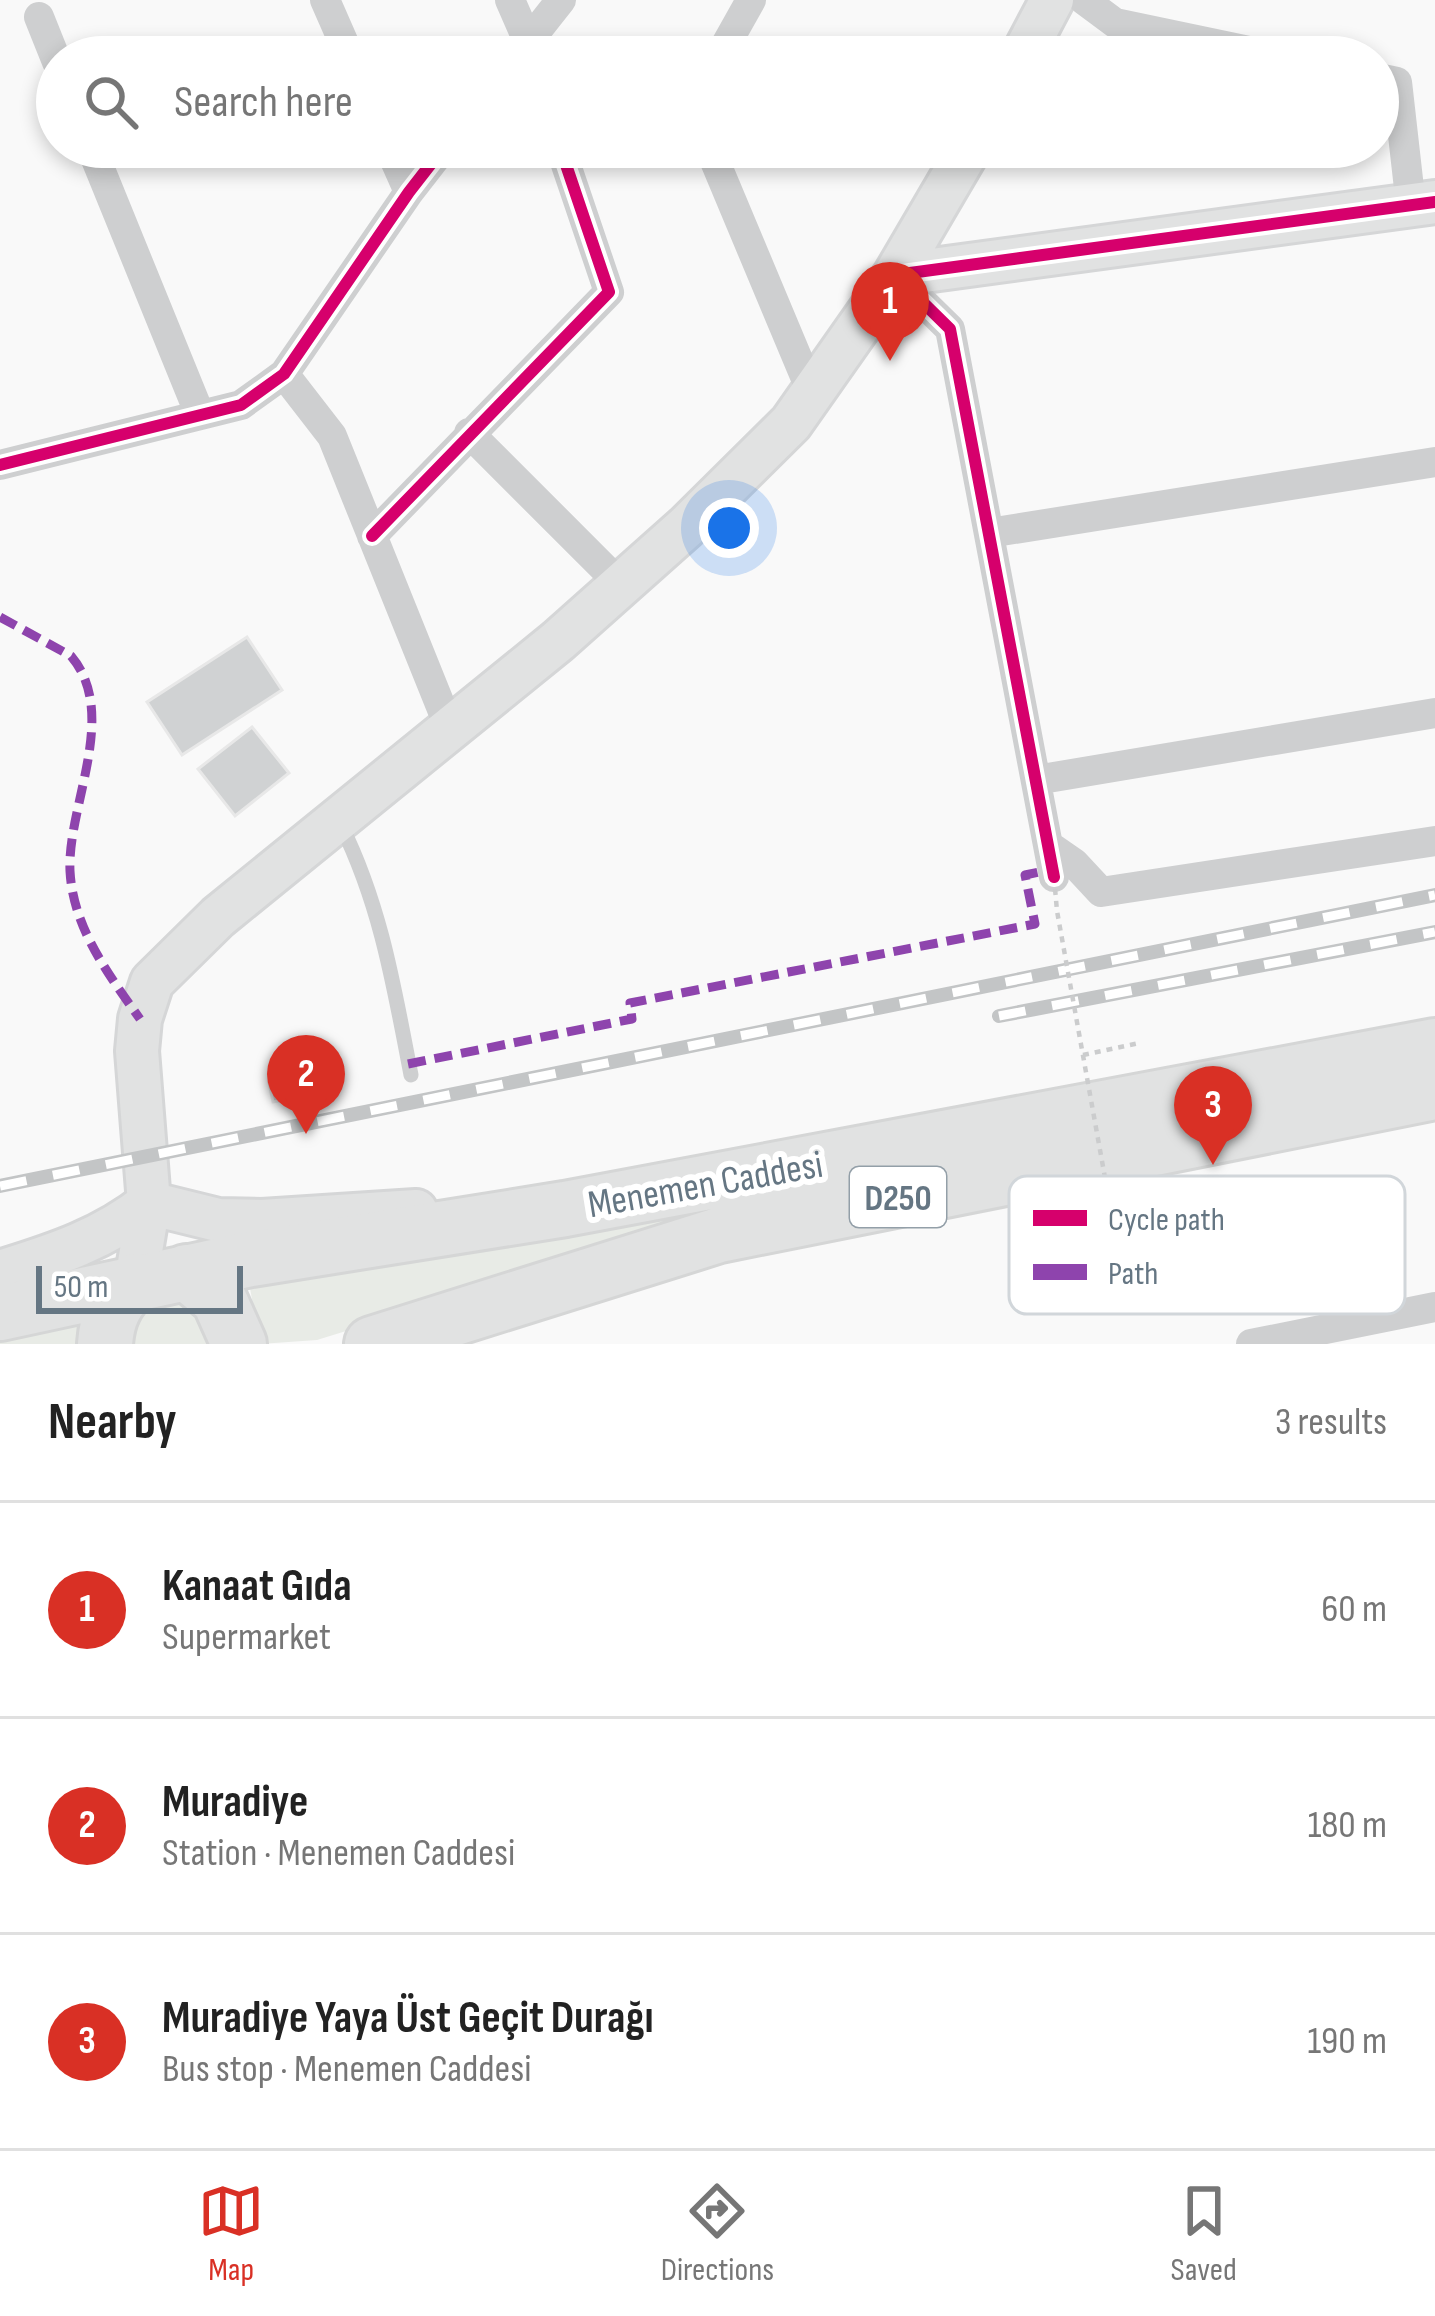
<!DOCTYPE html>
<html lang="en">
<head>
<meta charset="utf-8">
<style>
  :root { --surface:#fff; --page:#f6f6f6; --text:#222; --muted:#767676; --line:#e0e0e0; --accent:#d93025 }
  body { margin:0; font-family:"Sofia Sans Condensed",sans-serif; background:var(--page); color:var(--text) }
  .scale { position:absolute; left:36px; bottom:30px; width:207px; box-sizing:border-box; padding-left:12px; border:6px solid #657683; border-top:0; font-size:33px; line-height:42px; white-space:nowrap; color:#657683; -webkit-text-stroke:9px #fff; paint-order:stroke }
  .you { position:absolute; left:729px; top:528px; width:42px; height:42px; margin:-30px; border:9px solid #fff; border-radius:50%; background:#1a73e8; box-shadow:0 0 0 18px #1a73e833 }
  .badge { display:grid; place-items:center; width:78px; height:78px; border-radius:50%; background:var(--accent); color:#fff; font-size:39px; font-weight:700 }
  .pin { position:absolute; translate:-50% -99px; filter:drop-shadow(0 3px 6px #0008) }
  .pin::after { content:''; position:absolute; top:63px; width:42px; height:36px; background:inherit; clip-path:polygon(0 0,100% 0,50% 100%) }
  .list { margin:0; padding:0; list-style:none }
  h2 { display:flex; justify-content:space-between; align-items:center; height:156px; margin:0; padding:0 48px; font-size:51px }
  h2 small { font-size:39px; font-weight:400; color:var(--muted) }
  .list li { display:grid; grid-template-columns:78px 1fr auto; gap:36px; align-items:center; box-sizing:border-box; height:216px; padding:0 48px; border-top:3px solid var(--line) }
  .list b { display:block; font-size:45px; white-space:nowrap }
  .list p { margin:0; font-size:39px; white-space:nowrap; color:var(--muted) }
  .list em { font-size:39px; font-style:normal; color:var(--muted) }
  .icon { flex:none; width:66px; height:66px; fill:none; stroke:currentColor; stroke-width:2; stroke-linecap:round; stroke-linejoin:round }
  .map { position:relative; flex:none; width:1435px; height:1344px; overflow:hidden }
  .search { position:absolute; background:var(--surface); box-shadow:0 6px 18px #0003; left:36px; right:36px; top:36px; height:132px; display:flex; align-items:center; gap:30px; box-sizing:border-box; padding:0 42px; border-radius:66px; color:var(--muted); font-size:45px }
  .sheet { height:804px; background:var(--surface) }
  nav { display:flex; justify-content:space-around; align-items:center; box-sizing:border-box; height:168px; border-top:3px solid var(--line); background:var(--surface); font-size:33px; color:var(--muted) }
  nav a { display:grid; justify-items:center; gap:6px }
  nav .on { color:var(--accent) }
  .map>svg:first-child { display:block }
  .green { fill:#e8ebe6 }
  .building { fill:#d0d2d3; stroke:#e8e8e8; stroke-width:3 }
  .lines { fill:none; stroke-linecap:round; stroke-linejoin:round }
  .secondary-casing { stroke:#d5d6d7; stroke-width:48 }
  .highway-casing { stroke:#d5d6d6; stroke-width:60 }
  .path { stroke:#cbcccd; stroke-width:4.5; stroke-dasharray:6 6; stroke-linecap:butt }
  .lane { stroke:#cecfd0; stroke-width:15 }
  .street { stroke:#cecfd0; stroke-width:30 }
  .secondary { stroke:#e1e2e2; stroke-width:42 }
  .highway { stroke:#e1e2e2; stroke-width:54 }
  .rail-casing { stroke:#c3c5c6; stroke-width:14 }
  .rail { stroke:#fff; stroke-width:9; stroke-dasharray:27; stroke-linecap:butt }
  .path-bridge { stroke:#cbcccd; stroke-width:4.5; stroke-dasharray:6 6; stroke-linecap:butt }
  .quiet { stroke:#8e44ad; stroke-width:9; stroke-dasharray:18 9; stroke-linecap:butt }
  .cycleway-casing { stroke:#fff; stroke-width:20 }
  .cycleway { stroke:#d6006c; stroke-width:12 }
  .labels { text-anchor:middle; stroke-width:12; stroke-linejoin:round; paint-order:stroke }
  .shield { fill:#fff; stroke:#939fa8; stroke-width:3 }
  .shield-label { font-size:36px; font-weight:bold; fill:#657683 }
  .street-label { font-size:39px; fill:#657683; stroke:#fff }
  .key { fill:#fff; stroke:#d1d6da; stroke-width:3 }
  .key-label { font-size:33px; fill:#657683 }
</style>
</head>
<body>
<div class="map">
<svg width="1435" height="1344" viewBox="0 0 1435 1344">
  <rect width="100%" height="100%" fill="#f9f9f9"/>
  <!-- green -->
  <path class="green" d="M1435 1061 511 1280 317 1340 260 1344 248 1277Z
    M148 1297 197 1303 207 1344H130L131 1317Z
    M75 1311 82 1344H0V1330Z"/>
  <!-- building -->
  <path class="building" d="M247 637 282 690 182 755 147 702Z
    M252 727 289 773 235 816 198 769Z
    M309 1075 313 1094 273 1102 269 1083Z"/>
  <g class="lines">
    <defs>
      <path id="secondary" d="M1022 57 1052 0
        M895 275 1435 202
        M149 1203 218 1220 262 1221 416 1211
        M0 1272C55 1255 104 1239 149 1203
        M136 1281 149 1203 137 1051 140 1019 152 982 218 917 558 641 686 527 791 423 895 275 970 147"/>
      <path id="highway" d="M186 1272 219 1299 239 1344
        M0 1313 251 1259 565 1209 1435 1046
        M105 1344C107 1316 116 1299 136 1281
        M372 1344 719 1235 1435 1092"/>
    </defs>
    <!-- secondary casing -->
    <use href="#secondary" class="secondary-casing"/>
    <!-- highway casing -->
    <use href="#highway" class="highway-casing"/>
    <!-- path -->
    <path class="path" d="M1083 1055 1139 1043
      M1085 1202 1087 1242 1108 1240 1109 1200"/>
    <!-- lane -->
    <path class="lane" d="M341 825C381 906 394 987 411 1075"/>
    <!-- street -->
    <path class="street" d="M325 0 350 57
      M510 0 534 55
      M1084 0 1115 23 1277 57
      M39 17 57 62
      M516 57 561 0
      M719 57 751 0
      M1378 78 1397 82 1411 206
      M91 147 200 415
      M389 147 409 192
      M709 147 812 393
      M895 275 950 329 1054 877
      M284 374 332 436 450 729
      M469 433 621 585
      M0 465 241 405 284 374 409 192 444 147
      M989 533 1435 462
      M372 536 609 292 560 147
      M1036 780 1435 713
      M1048 845 1074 863 1101 892 1435 841
      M1251 1344 1435 1307"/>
    <!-- secondary -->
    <use href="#secondary" class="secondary"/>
    <!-- highway -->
    <use href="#highway" class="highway"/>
    <defs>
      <path id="rail" d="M999 1016 1435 932
        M0 1186 1435 895"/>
    </defs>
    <!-- rail casing -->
    <use href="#rail" class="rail-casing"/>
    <!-- rail -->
    <use href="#rail" class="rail"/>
    <!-- path-bridge -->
    <path class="path-bridge" d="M1054 877 1057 911 1109 1200"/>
    <!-- quiet -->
    <path class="quiet" d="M0 617 71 656C120 714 67 806 70 871 73 928 109 975 140 1019
      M408 1064 632 1019 630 1003 1035 924 1025 875 1053 869"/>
    <defs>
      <path id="cycleway" d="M895 275 950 329 1054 877
        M895 275 1435 202
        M0 465 241 405 284 374 409 192 444 147
        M372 536 609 292 560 147"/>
    </defs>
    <!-- cycleway casing -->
    <use href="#cycleway" class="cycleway-casing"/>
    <!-- cycleway -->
    <use href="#cycleway" class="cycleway"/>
  </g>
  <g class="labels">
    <!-- shield labels -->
    <rect class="shield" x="850" y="1167" width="96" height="60" rx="9"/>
    <g class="shield-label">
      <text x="898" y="1210">D250</text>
    </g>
    <!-- street labels -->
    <g class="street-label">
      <text transform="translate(705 1183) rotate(-10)" y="14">Menemen Caddesi</text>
    </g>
  </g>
  <!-- legend -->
  <rect x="1009" y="1176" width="396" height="138" rx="18" class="key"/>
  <rect x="1033" y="1210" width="54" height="16" fill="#d6006c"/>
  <rect x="1033" y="1264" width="54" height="16" fill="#8e44ad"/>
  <g class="key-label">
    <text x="1108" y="1230">Cycle path</text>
    <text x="1108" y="1284">Path</text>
  </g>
</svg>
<div class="scale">50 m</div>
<div class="you"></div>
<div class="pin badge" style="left:890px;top:361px">1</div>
<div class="pin badge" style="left:306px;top:1134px">2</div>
<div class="pin badge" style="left:1213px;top:1165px">3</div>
<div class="search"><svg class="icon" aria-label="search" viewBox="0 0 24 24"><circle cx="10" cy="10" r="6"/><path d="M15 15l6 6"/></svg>Search here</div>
</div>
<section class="sheet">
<h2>Nearby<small>3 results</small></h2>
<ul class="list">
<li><span class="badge">1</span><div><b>Kanaat Gıda</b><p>Supermarket</p></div><em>60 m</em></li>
<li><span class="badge">2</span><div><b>Muradiye</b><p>Station · Menemen Caddesi</p></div><em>180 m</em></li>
<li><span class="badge">3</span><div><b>Muradiye Yaya Üst Geçit Durağı</b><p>Bus stop · Menemen Caddesi</p></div><em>190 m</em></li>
</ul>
</section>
<nav>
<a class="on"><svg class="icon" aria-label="map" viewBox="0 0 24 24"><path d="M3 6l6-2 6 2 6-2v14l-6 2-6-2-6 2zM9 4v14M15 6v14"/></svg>Map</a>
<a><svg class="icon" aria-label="directions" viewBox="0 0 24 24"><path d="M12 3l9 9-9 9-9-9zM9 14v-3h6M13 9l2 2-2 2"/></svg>Directions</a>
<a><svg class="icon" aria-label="saved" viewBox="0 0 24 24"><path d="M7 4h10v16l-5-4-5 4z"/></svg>Saved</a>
</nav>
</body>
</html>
